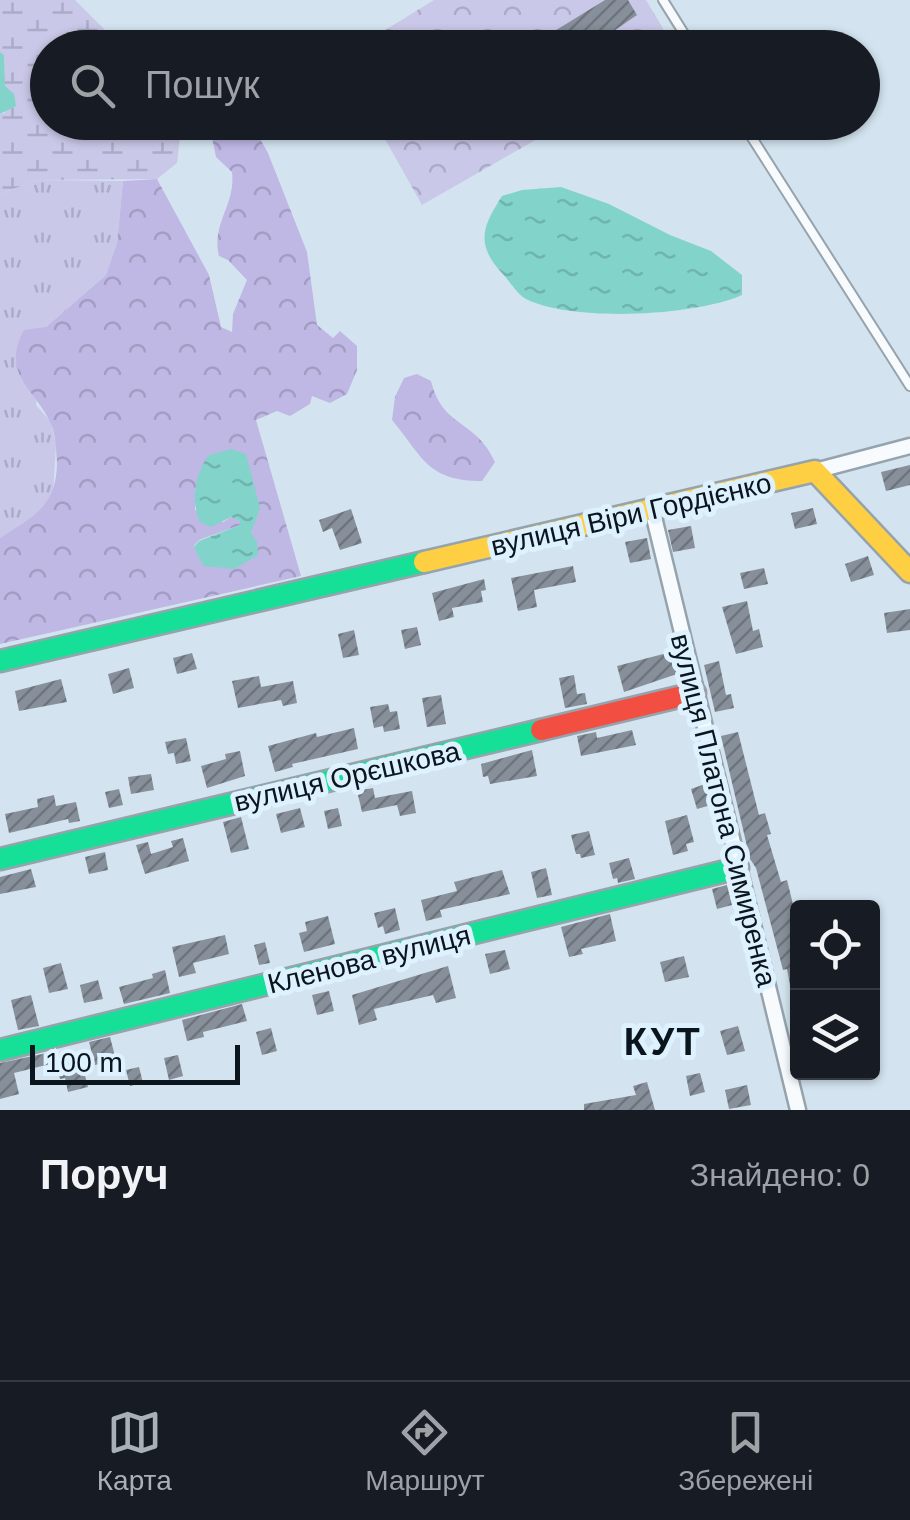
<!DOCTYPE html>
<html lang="uk">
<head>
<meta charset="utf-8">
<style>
  :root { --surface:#171b24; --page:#20242c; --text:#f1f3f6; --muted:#9ea1a6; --line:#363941; --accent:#a9b0b6 }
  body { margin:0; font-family:Arial,sans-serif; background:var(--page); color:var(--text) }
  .controls { position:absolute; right:30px; bottom:30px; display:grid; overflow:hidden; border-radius:10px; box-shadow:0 2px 8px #0004 }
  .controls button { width:90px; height:90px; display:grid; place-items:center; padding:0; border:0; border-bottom:2px solid var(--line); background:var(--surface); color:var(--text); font:50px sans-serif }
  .scale { position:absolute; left:30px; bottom:25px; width:210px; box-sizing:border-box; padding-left:10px; border:5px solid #0a151d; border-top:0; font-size:28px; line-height:35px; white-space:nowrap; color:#0a151d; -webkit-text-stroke:8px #def1ff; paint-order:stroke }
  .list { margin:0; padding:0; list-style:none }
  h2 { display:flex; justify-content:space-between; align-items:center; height:130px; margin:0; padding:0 40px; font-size:42px }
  h2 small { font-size:32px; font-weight:400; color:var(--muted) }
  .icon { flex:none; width:55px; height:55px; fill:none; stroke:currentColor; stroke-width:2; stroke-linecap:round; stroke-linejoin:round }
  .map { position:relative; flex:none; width:910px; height:1110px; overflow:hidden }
  .search { position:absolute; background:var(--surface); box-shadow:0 2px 8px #0004; left:30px; right:30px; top:30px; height:110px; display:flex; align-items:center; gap:25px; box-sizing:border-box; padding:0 35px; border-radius:55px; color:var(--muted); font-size:38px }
  .sheet { height:270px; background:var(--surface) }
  nav { display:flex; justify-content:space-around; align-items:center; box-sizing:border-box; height:140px; border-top:2px solid var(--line); background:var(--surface); font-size:28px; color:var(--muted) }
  nav a { display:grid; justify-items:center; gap:5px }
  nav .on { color:var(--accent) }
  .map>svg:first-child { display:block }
  .grass { fill:url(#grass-tufts) }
  .forest { fill:url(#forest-crowns); fill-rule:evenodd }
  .wetland { fill:url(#wetland-marsh) }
  .park { fill:url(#park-crowns) }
  .water { fill:url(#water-ripples) }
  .building { fill:url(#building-hatch) }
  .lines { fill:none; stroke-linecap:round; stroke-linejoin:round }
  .lane-casing { stroke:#96a3ac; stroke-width:12 }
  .street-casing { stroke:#96a3ac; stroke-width:19 }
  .fast-casing { stroke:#96a3ac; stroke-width:25 }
  .slow-casing { stroke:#96a3ac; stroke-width:25 }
  .jam-casing { stroke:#96a3ac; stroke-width:25 }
  .lane { stroke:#f8fbfd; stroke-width:8 }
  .street { stroke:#f8fbfd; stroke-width:14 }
  .fast { stroke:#16e098; stroke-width:20 }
  .slow { stroke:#ffcf43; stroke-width:20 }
  .jam { stroke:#f24e42; stroke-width:20 }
  .labels { text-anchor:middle; stroke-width:10; stroke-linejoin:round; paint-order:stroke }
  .street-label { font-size:28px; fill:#0a151d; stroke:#def1ff }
  .district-label { font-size:38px; font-weight:bold; letter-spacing:2.5px; fill:#0a151d; stroke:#def1ff }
</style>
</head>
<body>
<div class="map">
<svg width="910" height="1110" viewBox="0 0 910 1110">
  <defs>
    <pattern id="grass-tufts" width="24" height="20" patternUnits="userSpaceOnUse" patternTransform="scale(2.5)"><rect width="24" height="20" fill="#cac8e8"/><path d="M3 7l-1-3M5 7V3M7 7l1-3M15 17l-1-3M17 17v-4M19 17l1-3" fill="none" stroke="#acabc7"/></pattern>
    <pattern id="forest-crowns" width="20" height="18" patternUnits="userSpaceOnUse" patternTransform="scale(2.5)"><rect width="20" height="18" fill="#bfb7e4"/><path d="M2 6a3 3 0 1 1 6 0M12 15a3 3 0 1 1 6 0" fill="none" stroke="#a39cc3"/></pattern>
    <pattern id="wetland-marsh" width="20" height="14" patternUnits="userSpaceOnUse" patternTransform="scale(2.5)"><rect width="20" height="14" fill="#cac8e8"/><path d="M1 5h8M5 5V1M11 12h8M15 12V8" fill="none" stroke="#acabc7"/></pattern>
    <pattern id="park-crowns" width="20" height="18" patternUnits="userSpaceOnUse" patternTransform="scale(2.5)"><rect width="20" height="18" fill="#cac8e8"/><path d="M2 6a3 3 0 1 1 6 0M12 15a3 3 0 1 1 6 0" fill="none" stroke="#acabc7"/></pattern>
    <pattern id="water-ripples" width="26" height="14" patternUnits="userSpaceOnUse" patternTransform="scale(2.5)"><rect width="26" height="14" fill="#82d4ca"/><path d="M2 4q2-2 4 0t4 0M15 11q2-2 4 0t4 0" fill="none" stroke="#6fb5ad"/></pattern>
    <pattern id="building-hatch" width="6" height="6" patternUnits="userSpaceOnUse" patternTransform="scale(2.5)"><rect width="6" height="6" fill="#87909a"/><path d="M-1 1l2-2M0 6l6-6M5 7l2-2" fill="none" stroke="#6d747d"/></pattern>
  </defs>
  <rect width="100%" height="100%" fill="#d3e4f0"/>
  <!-- grass -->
  <path class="grass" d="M37 180 123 181 117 243 106 275 46 327 36 405 51 422 56 445 53 495 33 518 0 538V194Z"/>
  <!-- forest -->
  <path class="forest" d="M209 123H251L268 153 307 252 317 325 333 338 340 331 357 346V370L347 394 330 403 312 396 310 404 290 416 277 411 256 420 301 576 0 644V538C33 517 57 506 57 462 56 450 56 435 51 424 35 388 0 375 24 330L46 327 106 275 117 243 123 181 157 179 209 275 221 327 232 332 233 314 247 280 228 260 219 256C211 223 236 205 232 172L216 157ZM199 480 252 526 251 534 203 565 194 546 199 540 240 525 241 521 231 517 223 522 195 510V490Z
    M417 374 431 381C443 429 475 418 495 462L482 481C427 481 423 457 392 420L395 397 404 378Z"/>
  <!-- wetland -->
  <path class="wetland" d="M0 0H75L122 47 48 48V122L177 123 180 137 177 163 157 179 37 180 0 194V114L5 113 4 56 0 52Z"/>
  <!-- park -->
  <path class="park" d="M434 0H646L674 47 356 48Z
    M376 123H565L422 205Z"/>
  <!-- water -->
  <path class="water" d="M0 52 4 55 5 86 14 94 16 106 0 114Z
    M561 187 609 204 670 235 711 251 742 275V295C695 316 575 322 528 300 517 295 510 281 501 272 475 243 483 226 502 196L522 190Z
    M231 449 246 454 260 508 251 533 257 542 258 555 234 569 203 566 194 547 199 541 240 525V521L231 517 211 527 200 522C190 500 195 474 209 455Z"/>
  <!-- building -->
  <path class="building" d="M605 0H628L637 15 589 48H527Z
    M910 465V485L886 491 881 472Z
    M813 508 817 524 795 529 791 513Z
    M351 509 362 543 340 550 332 528 323 532 319 520Z
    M691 526 695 548 673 552 668 530Z
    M647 538 651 559 630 563 625 542Z
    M868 556 874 575 851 582 845 564Z
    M573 566 576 582 534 590 537 607 518 611 511 578Z
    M764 568 768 584 744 589 740 573Z
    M484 579 486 590 481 591 483 602 452 608 454 617 439 621 432 593Z
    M747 601 753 631 759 629 763 647 736 654 722 607Z
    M910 609V630L887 633 884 613Z
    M417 627 421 645 405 649 401 630Z
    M354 630 359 655 343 658 338 634Z
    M671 652 677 674 624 692 617 666Z
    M192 653 197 669 177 674 173 658Z
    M719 661 726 695 731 694 734 708 715 712 704 665Z
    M129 668 134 688 113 694 108 674Z
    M574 675 577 694 585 693 587 704 565 708 559 678Z
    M259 676 261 687 293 681 297 703 283 706 281 700 238 708 232 681Z
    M61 679 67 702 19 711 15 691Z
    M441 695 446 724 427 727 422 698Z
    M388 704 390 712 397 711 400 729 384 732 383 726 374 728 370 707Z
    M354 728 358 749 292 764 293 767 275 772 268 746 316 733 317 737Z
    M632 730 636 745 581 756 577 736 596 732 597 738Z
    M738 732 759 815 765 813 771 834 767 835 781 882 787 880 791 896 798 926V995L792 996 787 969 783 970 756 868 750 859 721 736Z
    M186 738 191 761 176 764 174 753 168 754 165 742Z
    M532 750 537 776 490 784 488 776 483 777 481 764Z
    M240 751 245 776 207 788 201 766 226 759 225 754Z
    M151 774 154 790 131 794 128 777Z
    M705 784 711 805 697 809 691 789Z
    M373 788 375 798 412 791 416 813 400 816 397 805 362 812 357 791Z
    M119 789 123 805 109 808 105 792Z
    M54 795 56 806 76 802 80 821 69 823 68 819 9 833 5 814 38 807 37 799Z
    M300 808 305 827 281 833 276 814Z
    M338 808 342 826 328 829 324 811Z
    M687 815 694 842 686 844 688 851 673 855 665 821Z
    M241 817 249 849 231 853 223 822Z
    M589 831 595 855 581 858 580 854H576L571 835Z
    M183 838 189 861 145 874 136 845 148 842 151 854 173 847 171 841Z
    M105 852 108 870 89 874 85 857Z
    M629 858 635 879 618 883 617 878 613 879 609 863Z
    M546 868 552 895 537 898 531 872Z
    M31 869 36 887 0 894V877Z
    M502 870 510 894 440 910 442 917 426 921 421 900 457 891 454 882Z
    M727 885 732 905 717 909 712 889Z
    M395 908 400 930 385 934 383 926 378 928 374 913Z
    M610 914 616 941 581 949 583 954 569 957 561 927Z
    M328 916 335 944 304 952 299 933 307 931 305 922Z
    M225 935 229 954 193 963 196 973 179 977 172 947Z
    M265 942 270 963 259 965 254 945Z
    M505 950 510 969 490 974 485 954Z
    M684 956 689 977 665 982 660 962Z
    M61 963 68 989 49 993 43 968Z
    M448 966 456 998 436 1003 433 995 374 1009 377 1020 359 1025 352 995Z
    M165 970 170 993 124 1004 119 987 153 978 152 974Z
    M98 980 103 999 84 1003 80 985Z
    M329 991 334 1011 317 1015 312 995Z
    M31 995 39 1026 18 1030 11 1000Z
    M242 1004 247 1021 203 1032 204 1037 187 1041 182 1020Z
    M738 1026 745 1051 727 1055 720 1031Z
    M271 1028 277 1051 262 1055 256 1032Z
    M110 1037 116 1060 95 1065 89 1042Z
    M47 1053 50 1064 14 1073 19 1094 0 1099V1063Z
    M178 1055 183 1076 169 1080 164 1058Z
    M81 1060 88 1087 68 1092 65 1078 60 1079 57 1066Z
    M139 1067 143 1083 130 1086 126 1070Z
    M700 1073 705 1092 690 1096 686 1076Z
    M647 1082 655 1110H584V1104L636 1095 633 1086Z
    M747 1085 751 1105 729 1109 725 1090Z"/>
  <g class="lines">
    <defs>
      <path id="lane" d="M663 0 693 48
        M742 122 910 386"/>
      <path id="street" d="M815 471 910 446
        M652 509 798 1110"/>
      <path id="fast" d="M0 661 424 562
        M0 859 541 730
        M0 1050 738 868"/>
      <path id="slow" d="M424 562 815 471 910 572"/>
      <path id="jam" d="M541 730 695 693"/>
    </defs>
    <!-- lane casing -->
    <use href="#lane" class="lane-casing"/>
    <!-- street casing -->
    <use href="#street" class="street-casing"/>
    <!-- fast casing -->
    <use href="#fast" class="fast-casing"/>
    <!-- slow casing -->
    <use href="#slow" class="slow-casing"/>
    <!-- jam casing -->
    <use href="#jam" class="jam-casing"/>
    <!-- lane -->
    <use href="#lane" class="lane"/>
    <!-- street -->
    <use href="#street" class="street"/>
    <!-- fast -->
    <use href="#fast" class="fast"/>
    <!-- slow -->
    <use href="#slow" class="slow"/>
    <!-- jam -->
    <use href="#jam" class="jam"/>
  </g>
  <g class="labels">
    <!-- street labels -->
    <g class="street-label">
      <text transform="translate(631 514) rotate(-13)" y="10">вулиця Віри Гордієнко</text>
      <text transform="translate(347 776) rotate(-13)" y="10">вулиця Орєшкова</text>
      <text transform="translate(724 810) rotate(76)" y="10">вулиця Платона Симиренка</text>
      <text transform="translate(369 959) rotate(-14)" y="10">Кленова вулиця</text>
    </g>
    <!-- district labels -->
    <g class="district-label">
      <text x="663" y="1055">КУТ</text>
    </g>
  </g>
</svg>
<div class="controls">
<button><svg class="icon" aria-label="locate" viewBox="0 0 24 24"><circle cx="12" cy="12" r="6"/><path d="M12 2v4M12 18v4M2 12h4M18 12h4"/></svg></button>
<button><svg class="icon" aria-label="layers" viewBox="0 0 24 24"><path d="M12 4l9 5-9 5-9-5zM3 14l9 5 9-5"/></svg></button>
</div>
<div class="scale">100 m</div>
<div class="search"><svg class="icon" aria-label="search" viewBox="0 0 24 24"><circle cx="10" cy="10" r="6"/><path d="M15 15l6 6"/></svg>Пошук</div>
</div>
<section class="sheet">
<h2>Поруч<small>Знайдено: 0</small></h2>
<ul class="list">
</ul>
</section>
<nav>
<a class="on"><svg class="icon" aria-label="map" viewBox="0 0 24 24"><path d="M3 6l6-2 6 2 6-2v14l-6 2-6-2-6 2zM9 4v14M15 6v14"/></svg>Карта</a>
<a><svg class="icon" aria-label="directions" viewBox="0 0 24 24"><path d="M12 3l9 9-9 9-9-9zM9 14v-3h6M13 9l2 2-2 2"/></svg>Маршрут</a>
<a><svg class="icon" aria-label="saved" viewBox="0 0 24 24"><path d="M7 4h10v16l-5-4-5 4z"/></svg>Збережені</a>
</nav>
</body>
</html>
